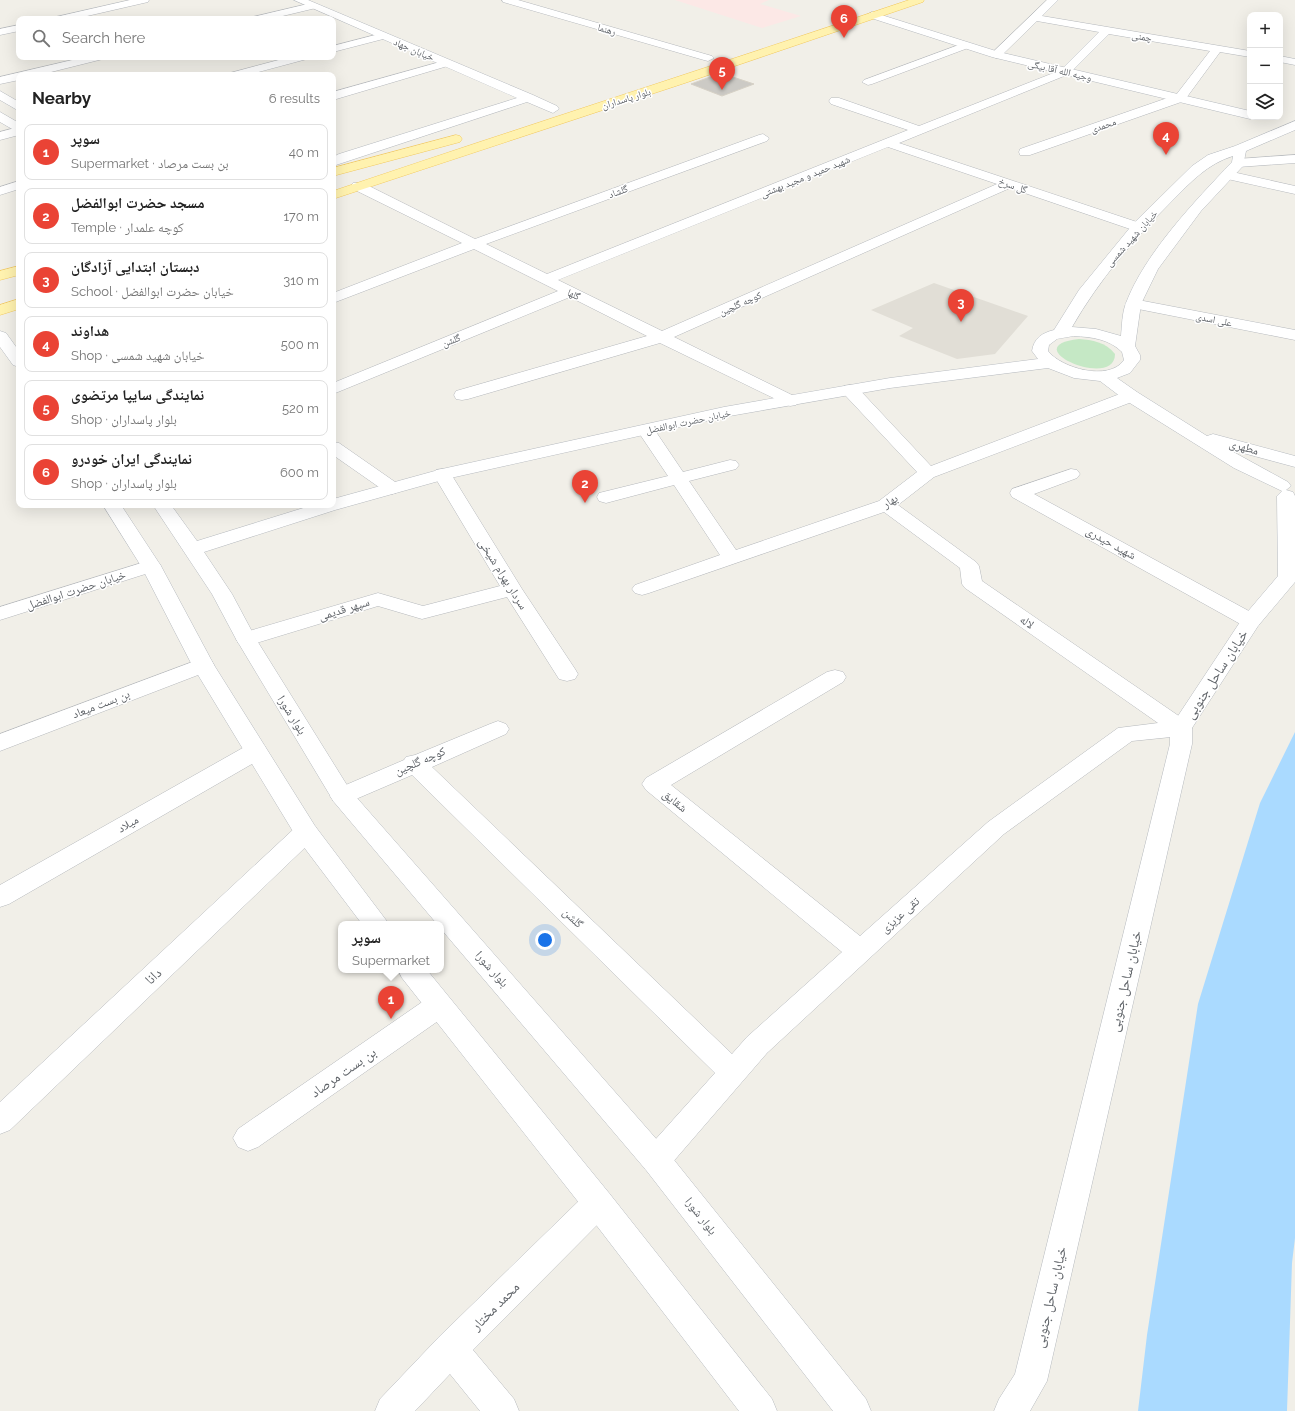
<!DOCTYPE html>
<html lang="en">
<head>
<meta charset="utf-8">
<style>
  :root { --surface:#fff; --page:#f2f2f2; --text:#222; --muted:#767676; --line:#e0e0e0; --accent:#ea4335 }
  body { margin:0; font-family:Raleway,"Noto Naskh Arabic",sans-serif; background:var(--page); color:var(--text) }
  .controls { position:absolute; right:12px; top:12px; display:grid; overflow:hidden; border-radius:8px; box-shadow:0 4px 16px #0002 }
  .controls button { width:36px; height:36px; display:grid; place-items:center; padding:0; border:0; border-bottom:1px solid var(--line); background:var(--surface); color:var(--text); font:20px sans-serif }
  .you { position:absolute; left:545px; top:940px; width:14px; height:14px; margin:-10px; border:3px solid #fff; border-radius:50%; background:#1a73e8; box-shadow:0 0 0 6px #1a73e833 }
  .badge { display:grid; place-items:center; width:26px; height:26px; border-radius:50%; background:var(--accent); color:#fff; font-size:13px; font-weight:700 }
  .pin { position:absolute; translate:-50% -33px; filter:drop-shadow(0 1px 2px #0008) }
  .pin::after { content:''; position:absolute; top:21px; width:14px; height:12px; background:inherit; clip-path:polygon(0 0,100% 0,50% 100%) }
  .popup { position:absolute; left:338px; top:921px; width:106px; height:52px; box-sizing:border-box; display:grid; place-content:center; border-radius:8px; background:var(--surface); filter:drop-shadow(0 1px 3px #0005); font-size:13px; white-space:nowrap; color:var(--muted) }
  .popup b { font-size:15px; color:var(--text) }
  .popup::after { content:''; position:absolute; left:50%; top:100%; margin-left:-8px; border:8px solid transparent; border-top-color:var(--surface) }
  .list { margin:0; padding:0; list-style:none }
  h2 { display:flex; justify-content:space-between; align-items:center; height:52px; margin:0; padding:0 16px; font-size:17px }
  h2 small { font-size:13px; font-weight:400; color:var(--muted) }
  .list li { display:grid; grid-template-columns:26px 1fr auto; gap:12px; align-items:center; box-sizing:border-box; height:56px; margin:0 8px 8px; padding:0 8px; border:1px solid var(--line); border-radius:8px }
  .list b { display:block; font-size:15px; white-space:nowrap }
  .list p { margin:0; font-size:13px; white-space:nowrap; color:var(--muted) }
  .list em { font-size:13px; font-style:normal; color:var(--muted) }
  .icon { flex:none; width:22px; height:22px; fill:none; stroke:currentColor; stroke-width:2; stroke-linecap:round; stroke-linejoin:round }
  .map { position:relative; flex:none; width:1295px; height:1411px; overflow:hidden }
  .search { position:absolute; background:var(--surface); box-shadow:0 4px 16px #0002; left:16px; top:16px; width:320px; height:44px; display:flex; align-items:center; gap:10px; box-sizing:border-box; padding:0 14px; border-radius:8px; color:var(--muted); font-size:15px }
  .panel { position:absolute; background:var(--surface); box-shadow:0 4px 16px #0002; left:16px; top:72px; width:320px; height:436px; border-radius:8px }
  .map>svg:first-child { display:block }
  .education { fill:#e1ded6 }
  .medical { fill:#fce8e6 }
  .green { fill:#c5e8c5 }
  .water { fill:#aadaff }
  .building { fill:#cccac5; stroke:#d6d1c6 }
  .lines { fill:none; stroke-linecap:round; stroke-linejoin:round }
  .street-casing { stroke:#b5b8bc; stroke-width:1 }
  .secondary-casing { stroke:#b6babf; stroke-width:1 }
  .primary-casing { stroke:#f2c960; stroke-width:1 }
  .street { fill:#fff; fill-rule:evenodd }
  .secondary { fill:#fff; fill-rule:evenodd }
  .primary { fill:#fff2af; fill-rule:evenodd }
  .labels { text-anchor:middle; stroke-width:3; stroke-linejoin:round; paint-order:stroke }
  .far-street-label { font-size:10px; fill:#5f6368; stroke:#fff }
  .street-label { font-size:12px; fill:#5f6368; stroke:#fff }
  .near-street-label { font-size:14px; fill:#5f6368; stroke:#fff }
</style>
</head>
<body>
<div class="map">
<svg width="1295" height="1411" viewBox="0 0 1295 1411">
  <rect width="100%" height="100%" fill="#f1efe8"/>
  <!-- education -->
  <path class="education" d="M934 283 1028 316 995 354 957 359 899 336 913 328 871 310Z"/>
  <!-- medical -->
  <path class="medical" d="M675 0H769L760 4 801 16 762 28Z"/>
  <!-- green -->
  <path class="green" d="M1079 339C1092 340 1106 342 1115 354 1115 391 1013 346 1079 339Z"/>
  <!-- water -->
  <path class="water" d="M1295 732V1238L1292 1263 1287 1411H1138L1147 1335 1198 1004 1260 803Z"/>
  <!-- building -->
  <path class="building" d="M721 73 754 84 722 96 691 84Z"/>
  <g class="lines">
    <defs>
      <path id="street" d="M130 0H149L148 2 74 19H55L56 17Z
        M502 0H518L712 56 714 58 708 61 704 60 503 2Z
        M1047 0H1058L1042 16 1250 51V57L1220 52 1184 101 1030 155H1020L1019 152 1020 149 1176 95 1210 51 1109 34 1069 74 899 143 1143 224 1145 227 1143 230H1133L1010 188 674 337 796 397 798 401 796 405 790 406 660 343 468 399 462 400 456 399 454 395 456 391 647 336 570 297 333 394V383L558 291 474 249 333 303V293L462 243 353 189 351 186 353 183H363L475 239 759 135 763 134 769 138 767 141 486 244 547 274 908 130 831 104 829 101 831 98H839L919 126 1061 70 1099 32 1037 21 1000 57 996 58 990 55ZM888 147 997 184 662 331 558 280Z
        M312 3 316 4 317 6 316 8 270 19H252L253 17Z
        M19 25V31L0 35V29Z
        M383 33 388 36 387 38 333 52V46Z
        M964 43 968 44 970 46 968 48 872 84 868 85 862 82 864 80Z
        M1280 56 1295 59V65L1280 62Z
        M85 57H105L103 59 39 75H19V80L0 84V77Z
        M290 57H309L307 59 247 75H228L230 73Z
        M447 60 451 61 453 63 451 65 333 100V92Z
        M19 127V135L0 140V132Z
        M1295 155V163L1238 167 1232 163 1238 159Z
        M1228 171 1295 186V194L1223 178 1221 175 1223 172Z
        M19 181V189L0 195V187Z
        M1133 299 1295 330V340L1128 307 1125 304 1128 301Z
        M850 385 856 386 931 466 1125 392 1131 391 1137 392 1139 396 1137 400 934 477 898 505 976 562 979 566 982 581 1189 723 1192 728 1189 733 1181 736 1132 741 1004 834 767 1053 666 1170 656 1174 646 1170 641 1160 646 1150 715 1073 412 775 342 805 334 802 330 796 334 790 404 760 406 757 415 755 490 724 498 721 506 724 509 729 506 734 432 767 732 1054 747 1037 842 952 646 790 642 784 646 778 827 672 835 670 843 672 846 677 843 682 671 785 860 936 988 822 1118 728 1158 723 965 588 962 584 960 568 884 512 649 593 642 595 635 593 632 589 635 585 720 555 674 485 606 503 599 501 597 497 599 493 668 476 637 430 640 426 646 425 652 426 683 472 730 460 736 461 739 465 736 469 689 481 736 550 879 501 917 472 844 394 842 390 844 386Z
        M333 442 339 443 398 484 401 488 398 492 392 494 386 492 333 455Z
        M442 469 448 470 451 474 522 589 575 669 578 674 575 679 567 681 559 679 507 597 422 619 378 606 253 644 246 646 239 644 236 639 239 634 378 593 423 606 500 586 433 474 436 470Z
        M1071 469 1077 470 1080 474 1077 478 1034 494 1258 616 1261 621 1258 626 1251 628 1244 626 1012 497 1010 493 1012 489Z
        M151 560 158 562 161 566 158 570 0 620V607Z
        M203 658 211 660 214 665 211 670 0 751V734Z
        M256 743 264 745 267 751 264 757 9 904 0 907V885L248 745Z
        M306 823 315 826 318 832 315 838 10 1130 0 1134V1102L297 826Z
        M438 995 448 998 452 1006 448 1014 258 1147 248 1151 238 1147 233 1138 238 1129 428 998Z
        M598 1189 609 1193 613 1203 609 1213 473 1350 514 1399 519 1411H480L450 1374 415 1411H375L380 1399 439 1337 587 1193Z"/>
      <path id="secondary" d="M294 0H308L533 95 557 106 559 109 553 113 527 102 333 166V157L339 154 517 98Z
        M872 12 999 52 1250 111V117H1255L1250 119 992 57 868 17 867 15Z
        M0 91 19 102V111L0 100Z
        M0 112 19 123V133L0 122Z
        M1295 121V130L1246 151 1243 166 1201 211 1158 269 1141 304 1135 346 1140 355V360L1130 373 1117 378 1137 392 1207 436 1213 434 1295 456V467L1228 449 1288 482 1291 486 1286 490 1293 492 1295 496V582L1258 626 1192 728V744L1047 1381 1030 1411H994L999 1399 1015 1374 1170 744V728L1244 616 1278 576 1277 496 1282 491 1234 468 1125 400 1100 381 1074 378 1048 368 890 388 724 417 446 479 335 510 204 552 232 594 256 639 350 790 666 1150 866 1399 871 1411H833L646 1170 441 929V924H437L334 802 236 639 212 594 153 505H171L197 541 313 505H333V499L442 469 724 407 890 378 1038 359 1032 351C1034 338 1042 333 1054 330L1079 290 1133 224 1192 166 1208 155 1235 146ZM1233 156 1232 162C1195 201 1145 253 1126 303 1122 313 1122 326 1121 336L1096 329 1072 327C1099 280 1134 239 1172 201 1191 182 1207 164 1233 156ZM1074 336C1092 337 1109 339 1122 352L1124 360C1109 382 1061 368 1048 351L1049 345 1057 339Z
        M0 331 6 333 19 351V367L13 365 0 347Z
        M103 505H121L161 566 214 665 315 826 389 924H362L297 838 192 665 141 566Z
        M398 970H427L609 1193 772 1399 777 1411H739L587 1213 402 978Z"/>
      <path id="primary" d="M909 0H924L923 2 685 83 333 199V191C525 126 717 65 909 0Z
        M456 135 460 136 462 139 460 142 333 176V168Z
        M19 266V275L0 280V271Z
        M19 299V309L0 315V305Z"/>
    </defs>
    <!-- street casing -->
    <use href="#street" class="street-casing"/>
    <!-- secondary casing -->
    <use href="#secondary" class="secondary-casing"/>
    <!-- primary casing -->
    <use href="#primary" class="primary-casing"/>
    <!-- street -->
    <use href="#street" class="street"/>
    <!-- secondary -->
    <use href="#secondary" class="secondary"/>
    <!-- primary -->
    <use href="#primary" class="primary"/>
  </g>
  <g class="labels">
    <!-- far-street labels -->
    <g class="far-street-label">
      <text transform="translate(607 29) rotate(16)" y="4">رهنما</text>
      <text transform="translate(1142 36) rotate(9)" y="4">چمنی</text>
      <text transform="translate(414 49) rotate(23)" y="4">خیابان جهاد</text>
      <text transform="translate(1060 70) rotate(13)" y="4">وجیه الله آقا بیگی</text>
      <text transform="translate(626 98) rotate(-17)" y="4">بلوار پاسداران</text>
      <text transform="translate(1103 125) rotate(-19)" y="4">محمدی</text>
      <text transform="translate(805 176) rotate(-22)" y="4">شهید حمید و مجید بهشتی</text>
      <text transform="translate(1013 185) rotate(19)" y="4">گل سرخ</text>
      <text transform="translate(618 191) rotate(-20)" y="4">گلشاد</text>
      <text transform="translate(1131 238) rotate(-48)" y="4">خیابان شهید شمسی</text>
      <text transform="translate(574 294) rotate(26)" y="4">گلها</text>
      <text transform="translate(740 303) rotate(-24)" y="4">کوچه گلچین</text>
      <text transform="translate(1214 319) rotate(11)" y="4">علی اسدی</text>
      <text transform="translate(451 340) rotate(-22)" y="4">گلشن</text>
      <text transform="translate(688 421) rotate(-12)" y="4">خیابان حضرت ابوالفضل</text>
    </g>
    <!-- street labels -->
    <g class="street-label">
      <text transform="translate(1244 447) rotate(16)" y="4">مطهری</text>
      <text transform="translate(890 501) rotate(-32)" y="4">بهار</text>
      <text transform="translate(1111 543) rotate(29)" y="4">شهید حیدری</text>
      <text transform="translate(503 574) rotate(58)" y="4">سردار بهرام شیخی</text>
      <text transform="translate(76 590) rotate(-18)" y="4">خیابان حضرت ابوالفضل</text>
      <text transform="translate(344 609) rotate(-17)" y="4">سپهر قدیمی</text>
      <text transform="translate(1027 622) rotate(35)" y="4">لاله</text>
      <text transform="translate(101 704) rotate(-21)" y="4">بن بست میعاد</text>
      <text transform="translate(292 715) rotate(58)" y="4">بلوار شورا</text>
      <text transform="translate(420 761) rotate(-23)" y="4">کوچه گلچین</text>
      <text transform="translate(675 801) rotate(39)" y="4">شقایق</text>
      <text transform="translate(128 824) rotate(-30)" y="4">میلاد</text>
      <text transform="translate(900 915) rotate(-42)" y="4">تقی عزیزی</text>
      <text transform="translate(573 918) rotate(44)" y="4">گلشن</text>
      <text transform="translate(492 969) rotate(49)" y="4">بلوار شورا</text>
      <text transform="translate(701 1216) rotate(52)" y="4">بلوار شورا</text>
    </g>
    <!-- near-street labels -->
    <g class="near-street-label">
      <text transform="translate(1216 674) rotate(-57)" y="5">خیابان ساحل جنوبی</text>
      <text transform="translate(153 976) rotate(-43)" y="5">دانا</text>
      <text transform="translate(1125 981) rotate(-77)" y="5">خیابان ساحل جنوبی</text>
      <text transform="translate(343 1072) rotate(-35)" y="5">بن بست مرصاد</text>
      <text transform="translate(1050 1297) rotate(-77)" y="5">خیابان ساحل جنوبی</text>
      <text transform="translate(495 1306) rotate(-45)" y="5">محمد مختار</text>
    </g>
  </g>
</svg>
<div class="controls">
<button>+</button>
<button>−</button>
<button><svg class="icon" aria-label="layers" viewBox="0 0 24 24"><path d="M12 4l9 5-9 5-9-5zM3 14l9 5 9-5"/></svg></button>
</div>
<div class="you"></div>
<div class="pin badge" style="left:391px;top:1019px">1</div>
<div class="popup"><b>سوپر</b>Supermarket</div>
<div class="pin badge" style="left:585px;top:503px">2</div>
<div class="pin badge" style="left:961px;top:322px">3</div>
<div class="pin badge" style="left:1166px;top:155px">4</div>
<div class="pin badge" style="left:722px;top:90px">5</div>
<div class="pin badge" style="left:844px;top:38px">6</div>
<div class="search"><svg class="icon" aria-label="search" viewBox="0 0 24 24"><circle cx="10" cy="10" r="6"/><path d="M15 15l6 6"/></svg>Search here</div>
<section class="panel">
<h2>Nearby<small>6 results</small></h2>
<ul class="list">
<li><span class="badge">1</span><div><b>سوپر</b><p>Supermarket · بن بست مرصاد</p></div><em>40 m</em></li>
<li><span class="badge">2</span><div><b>مسجد حضرت ابوالفضل</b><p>Temple · کوچه علمدار</p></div><em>170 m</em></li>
<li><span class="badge">3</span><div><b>دبستان ابتدایی آزادگان</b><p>School · خیابان حضرت ابوالفضل</p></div><em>310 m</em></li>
<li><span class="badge">4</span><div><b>هداوند</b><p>Shop · خیابان شهید شمسی</p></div><em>500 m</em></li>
<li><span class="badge">5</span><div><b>نمایندگی سایپا مرتضوی</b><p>Shop · بلوار پاسداران</p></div><em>520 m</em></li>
<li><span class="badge">6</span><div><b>نمایندگی ایران خودرو</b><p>Shop · بلوار پاسداران</p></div><em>600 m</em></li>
</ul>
</section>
</div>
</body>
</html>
